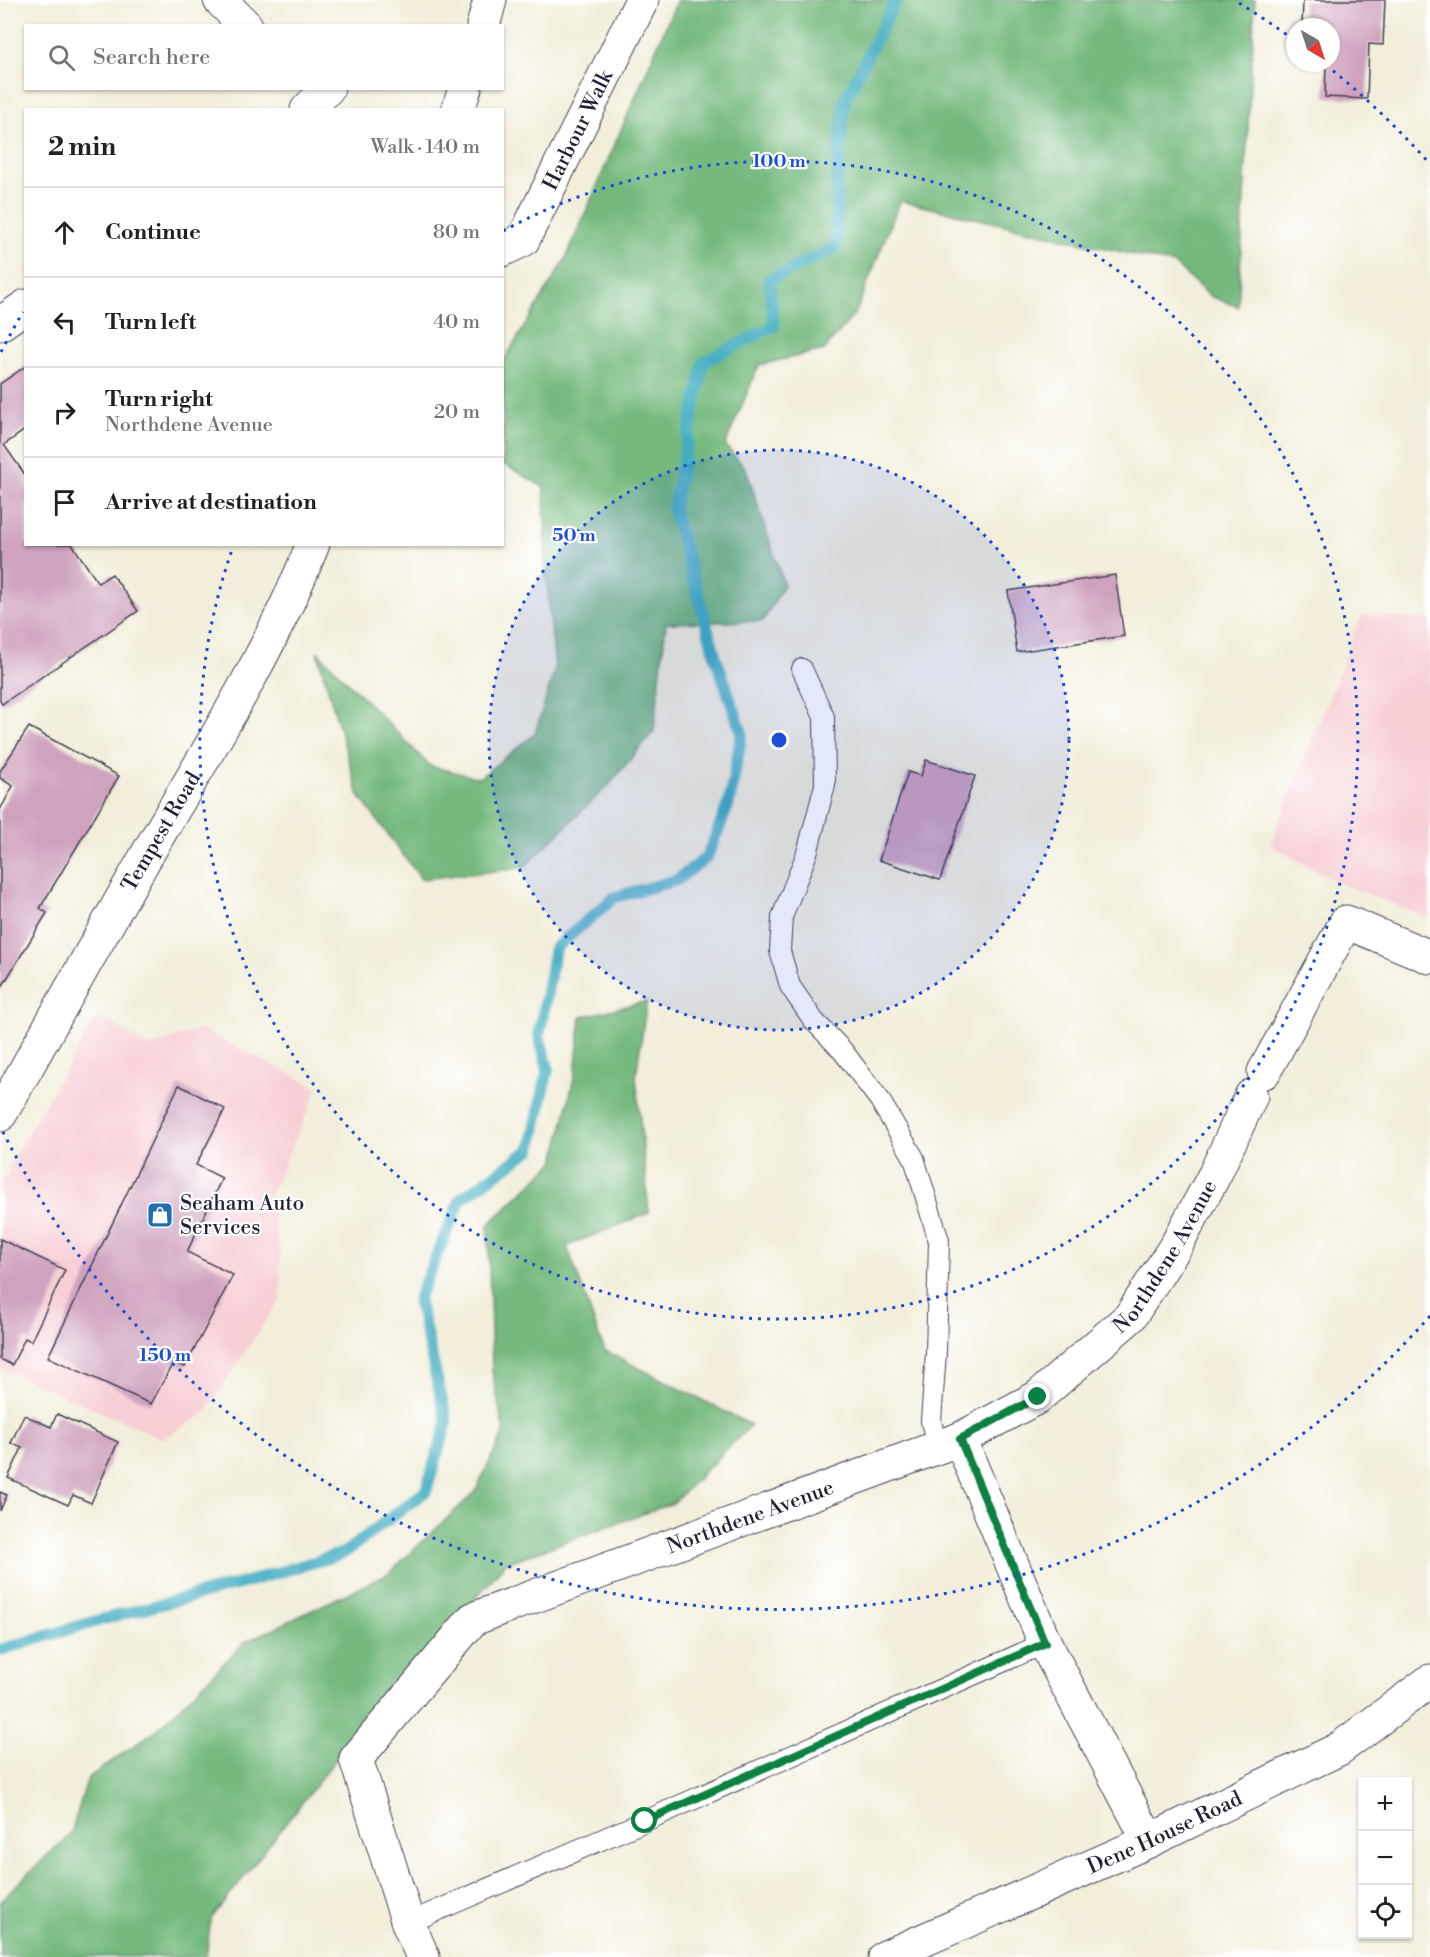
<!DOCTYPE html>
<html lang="en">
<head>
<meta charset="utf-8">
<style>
  :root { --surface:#fff; --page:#f6f6f6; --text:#202124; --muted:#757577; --line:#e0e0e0 }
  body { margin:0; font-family:"Libre Bodoni",serif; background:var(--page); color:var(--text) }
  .controls { position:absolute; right:18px; bottom:18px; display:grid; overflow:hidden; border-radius:0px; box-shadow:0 2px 4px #0004 }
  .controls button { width:54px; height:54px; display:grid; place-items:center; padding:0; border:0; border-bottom:2px solid var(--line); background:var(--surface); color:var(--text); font:30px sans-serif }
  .compass { position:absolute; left:1286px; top:18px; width:54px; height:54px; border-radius:50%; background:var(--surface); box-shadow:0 2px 4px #0004; rotate:141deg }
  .stop { position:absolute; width:18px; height:18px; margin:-14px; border:4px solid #0b8043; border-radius:50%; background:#fff }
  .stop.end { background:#0b8043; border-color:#fff; box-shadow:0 2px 6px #0008 }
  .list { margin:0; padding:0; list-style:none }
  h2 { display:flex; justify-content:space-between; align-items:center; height:78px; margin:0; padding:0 24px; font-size:26px }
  h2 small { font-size:20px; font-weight:400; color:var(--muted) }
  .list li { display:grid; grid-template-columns:39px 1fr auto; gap:18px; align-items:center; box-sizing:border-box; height:90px; padding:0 24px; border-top:2px solid var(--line) }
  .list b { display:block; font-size:22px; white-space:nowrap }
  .list p { margin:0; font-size:20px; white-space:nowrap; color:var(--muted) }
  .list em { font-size:20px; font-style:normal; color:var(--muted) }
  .icon { flex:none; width:33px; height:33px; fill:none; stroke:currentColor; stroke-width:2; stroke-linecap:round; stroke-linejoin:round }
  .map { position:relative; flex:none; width:1430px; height:1957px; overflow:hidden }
  .search { position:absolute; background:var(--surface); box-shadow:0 2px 4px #0004; left:24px; top:24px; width:480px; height:66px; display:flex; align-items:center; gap:15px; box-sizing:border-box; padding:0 21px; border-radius:0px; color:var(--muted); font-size:22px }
  .panel { position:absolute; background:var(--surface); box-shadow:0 2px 4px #0004; left:24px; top:108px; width:480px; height:438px; border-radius:0px }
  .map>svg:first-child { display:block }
  .built { fill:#f7cfd5 }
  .forest { fill:#75b97e; stroke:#4c6e5c; stroke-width:1.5 }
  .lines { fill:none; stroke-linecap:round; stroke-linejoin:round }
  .stream { stroke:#42adc1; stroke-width:12 }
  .building { fill:#cfa2be }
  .service-casing { stroke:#414153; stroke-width:22 }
  .minor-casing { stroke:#414153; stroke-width:35 }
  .secondary-casing { stroke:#414153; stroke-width:35 }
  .service { stroke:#fff; stroke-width:20 }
  .minor { stroke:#fff; stroke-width:33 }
  .secondary { stroke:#fff; stroke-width:33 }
  .route { stroke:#0b8043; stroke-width:8 }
  .ring { fill:none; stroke:#1d4ed8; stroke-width:3; stroke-dasharray:3 6 }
  .labels { text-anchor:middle; stroke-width:4.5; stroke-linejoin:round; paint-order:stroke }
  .street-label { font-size:21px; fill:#22223b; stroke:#fff }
  .poi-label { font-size:21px; fill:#22223b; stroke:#fff; text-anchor:start }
  .centre { fill:#1d4ed8; stroke:#fff; stroke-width:3 }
  .ring-label { font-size:18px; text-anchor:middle; font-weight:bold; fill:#1d4ed8; stroke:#fff; stroke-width:4.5; stroke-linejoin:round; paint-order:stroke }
</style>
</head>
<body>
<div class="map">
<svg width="1430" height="1957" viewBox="0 0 1430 1957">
  <rect width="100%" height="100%" fill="#fff"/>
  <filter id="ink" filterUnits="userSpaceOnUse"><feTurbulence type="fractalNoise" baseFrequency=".0167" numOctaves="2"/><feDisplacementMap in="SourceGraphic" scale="12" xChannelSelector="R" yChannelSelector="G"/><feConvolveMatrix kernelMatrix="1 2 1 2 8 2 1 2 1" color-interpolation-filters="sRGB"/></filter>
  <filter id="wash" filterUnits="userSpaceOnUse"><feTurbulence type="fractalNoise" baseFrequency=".008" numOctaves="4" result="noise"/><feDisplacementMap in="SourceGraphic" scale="24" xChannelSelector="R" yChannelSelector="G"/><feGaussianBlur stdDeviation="1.35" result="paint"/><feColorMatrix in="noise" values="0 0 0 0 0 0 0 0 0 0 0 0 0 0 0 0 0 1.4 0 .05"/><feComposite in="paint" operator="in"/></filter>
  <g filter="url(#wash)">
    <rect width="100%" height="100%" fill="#f2eeda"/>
    <!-- built -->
    <path class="built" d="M1362 615 1430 620V919L1335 881 1270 845Z
      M98 1015 149 1047 201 1029 318 1088 270 1195 280 1253 281 1298 204 1414 163 1439 0 1368V1187L19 1147Z"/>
    <!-- forest -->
    <path class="forest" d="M677 0H1255L1238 307 1210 296 1174 264 900 201 856 312 824 350 759 365 725 445 746 469 784 585 763 621 666 623 654 731 608 786 523 868 421 879 359 796 317 651 430 766 479 778 535 734 555 669 546 574 544 487 503 464V362L565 260Z
      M647 1001 636 1076 649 1213 567 1246 604 1350 751 1425 673 1503 506 1563 340 1754 211 1919 206 1957H0V1903L10 1891 71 1833 88 1778 159 1728 245 1642 388 1574 475 1492 504 1432 492 1372 488 1225 555 1161 575 1073 581 1017Z"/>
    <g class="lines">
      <!-- stream -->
      <path class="stream" d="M0 1650 100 1620 243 1583 344 1553 426 1491 447 1422 418 1299 461 1199 531 1149 548 1068 539 1036 555 948 615 897 677 880 707 857 729 803 742 733 716 658 673 509 704 362 774 326 769 280 835 248 837 175 845 100 896 0"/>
    </g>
    <g id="blocks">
      <!-- building -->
      <path class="building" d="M1303 0H1385L1383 45 1369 44 1367 99 1325 97 1326 63H1331V27H1302Z
        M26 366V429L4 445 26 476V544H72L98 583 112 574 138 611 2 704 0 701V384Z
        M1115 575 1124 636 1017 652 1008 591Z
        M29 727 119 776 40 908 47 913 0 990V810L13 786 0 778V771Z
        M926 760 975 776 940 880 879 860 908 772 921 776Z
        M179 1085 225 1109 196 1165 222 1178 187 1252 233 1275 185 1367 173 1363 151 1404 48 1357Z
        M0 1239 65 1270 31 1341 25 1338 12 1365 0 1359Z
        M57 1414 118 1442 91 1503 73 1495 68 1505 8 1478 22 1448 11 1443 24 1415 51 1427Z
        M0 1492 7 1495 0 1511Z"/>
    </g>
  </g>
  <g filter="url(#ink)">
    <use href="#blocks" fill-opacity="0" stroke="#414153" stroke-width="1.5"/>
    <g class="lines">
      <defs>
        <path id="service" d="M802 669 824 717 825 785 807 853 782 917 780 951 790 986 814 1021 842 1050 879 1099 914 1158 939 1241 936 1353 931 1421 937 1448
          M408 1923 645 1821 1045 1643"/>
        <g id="minor">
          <path d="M220 0 246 26"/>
          <path d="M307 110 328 88"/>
          <path id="s1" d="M502 250 523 240 642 0"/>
          <path d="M0 324 26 306"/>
          <path d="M1264 1072 1346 922 1430 957"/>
          <path d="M960 1439 1045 1643 1149 1841"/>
          <path id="s2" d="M423 1957 408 1923 356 1759 473 1619 960 1439 1038 1397 1130 1317 1177 1244 1215 1174 1251 1096"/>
          <path id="s3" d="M885 1957 1149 1841 1339 1749 1430 1681"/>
        </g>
        <g id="secondary">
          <path d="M483 26 490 0"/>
          <path d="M458 110 465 88"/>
          <path id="s4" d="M0 1115C53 1021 105 927 159 834 215 739 273 646 313 544"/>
        </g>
      </defs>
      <!-- service casing -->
      <use href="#service" class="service-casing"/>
      <!-- minor casing -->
      <use href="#minor" class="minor-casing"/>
      <!-- secondary casing -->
      <use href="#secondary" class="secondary-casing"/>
      <!-- service -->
      <use href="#service" class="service"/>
      <!-- minor -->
      <use href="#minor" class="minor"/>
      <!-- secondary -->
      <use href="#secondary" class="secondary"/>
    </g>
  </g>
  <g class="lines" filter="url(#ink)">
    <!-- route -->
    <path class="route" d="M645 1821 1045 1643 960 1439 1038 1397"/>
  </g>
  <!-- distance rings -->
  <circle cx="779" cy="740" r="290" fill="#1d4ed8" fill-opacity=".12"/>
  <g class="ring">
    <circle cx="779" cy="740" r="290"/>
    <path d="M503 231A579 579 0 1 1 233 547"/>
    <path d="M1430 1316A869 869 0 0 1 1 1128M1 352A869 869 0 0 1 23 312M1239 3A869 869 0 0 1 1290 37M1326 65A869 869 0 0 1 1430 164"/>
  </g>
  <!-- icons -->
  <defs>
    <symbol id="shop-square" viewBox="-11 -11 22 22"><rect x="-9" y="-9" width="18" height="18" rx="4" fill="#1f6fb2" stroke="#fff"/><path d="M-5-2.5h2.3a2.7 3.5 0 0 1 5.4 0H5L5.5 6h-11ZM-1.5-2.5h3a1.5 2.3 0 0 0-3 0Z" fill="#fff"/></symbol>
  </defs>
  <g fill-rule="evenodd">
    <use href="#shop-square" x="145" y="1200" width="30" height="30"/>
  </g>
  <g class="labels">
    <!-- street labels -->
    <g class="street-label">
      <text dy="7" stroke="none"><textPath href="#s1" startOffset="146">Harbour Walk</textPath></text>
      <text dy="7" stroke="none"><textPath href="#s4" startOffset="326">Tempest Road</textPath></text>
      <text dy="7" stroke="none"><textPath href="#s2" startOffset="1191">Northdene Avenue</textPath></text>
      <text dy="7" stroke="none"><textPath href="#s2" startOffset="687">Northdene Avenue</textPath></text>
      <text dy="7" stroke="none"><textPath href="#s3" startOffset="306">Dene House Road</textPath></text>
    </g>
    <!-- poi labels -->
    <g class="poi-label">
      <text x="180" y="1210">Seaham Auto<tspan x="180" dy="24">Services</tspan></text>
    </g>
  </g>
  <circle cx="779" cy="740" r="9" class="centre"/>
  <g class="ring-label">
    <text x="779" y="167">100 m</text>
    <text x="574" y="541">50 m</text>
    <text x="165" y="1361">150 m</text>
  </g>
</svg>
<div class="controls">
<button>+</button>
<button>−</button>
<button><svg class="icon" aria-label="locate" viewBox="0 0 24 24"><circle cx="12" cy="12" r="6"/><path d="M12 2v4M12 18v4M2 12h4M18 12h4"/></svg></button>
</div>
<svg class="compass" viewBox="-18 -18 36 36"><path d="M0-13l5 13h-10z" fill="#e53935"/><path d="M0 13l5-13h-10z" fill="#757577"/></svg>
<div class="stop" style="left:645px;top:1821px"></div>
<div class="stop end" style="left:1038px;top:1397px"></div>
<div class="search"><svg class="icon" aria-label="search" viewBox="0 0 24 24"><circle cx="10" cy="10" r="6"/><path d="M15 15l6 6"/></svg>Search here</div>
<section class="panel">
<h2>2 min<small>Walk · 140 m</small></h2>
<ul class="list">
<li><svg class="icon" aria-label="ahead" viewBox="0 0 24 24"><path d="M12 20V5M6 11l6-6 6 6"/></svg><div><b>Continue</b></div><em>80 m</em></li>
<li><svg class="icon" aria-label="left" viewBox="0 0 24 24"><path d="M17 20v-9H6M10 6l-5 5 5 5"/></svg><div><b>Turn left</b></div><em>40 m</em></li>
<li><svg class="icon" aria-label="right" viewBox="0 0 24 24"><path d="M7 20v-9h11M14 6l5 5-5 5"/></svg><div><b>Turn right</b><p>Northdene Avenue</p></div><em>20 m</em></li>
<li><svg class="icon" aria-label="arrive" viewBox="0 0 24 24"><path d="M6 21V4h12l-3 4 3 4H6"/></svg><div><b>Arrive at destination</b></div></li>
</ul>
</section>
</div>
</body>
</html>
